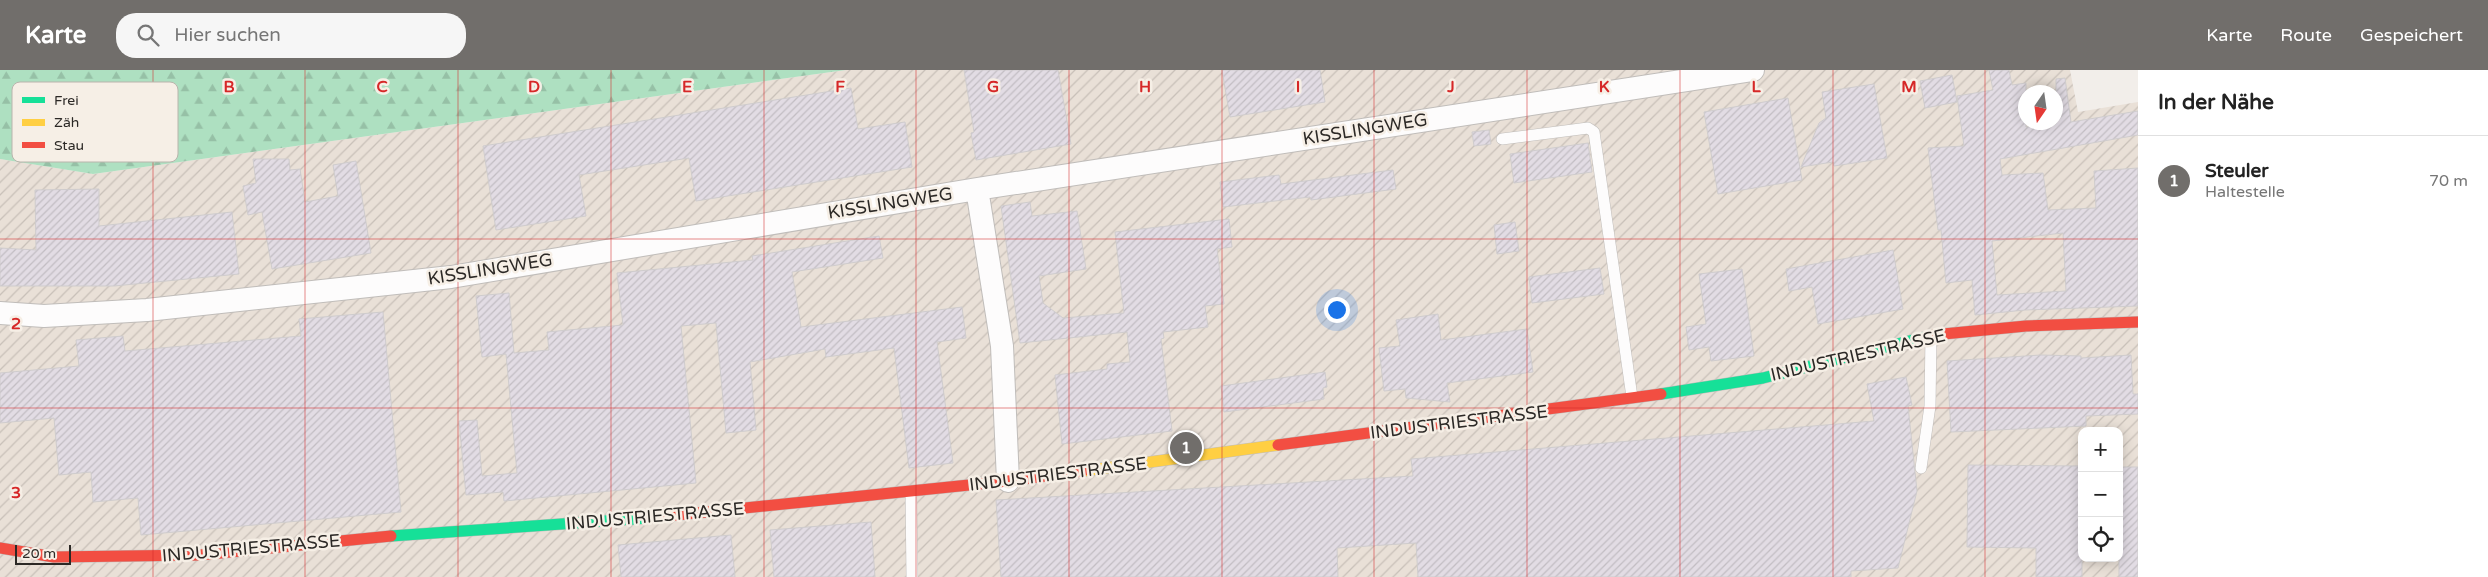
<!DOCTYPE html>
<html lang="de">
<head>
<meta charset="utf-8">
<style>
  :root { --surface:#fff; --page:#f6f6f6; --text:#222; --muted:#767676; --line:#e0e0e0; --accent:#716e6b }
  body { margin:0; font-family:"Varela Round",sans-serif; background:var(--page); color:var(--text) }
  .controls { position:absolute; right:15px; bottom:15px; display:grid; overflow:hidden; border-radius:10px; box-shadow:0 2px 12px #0003 }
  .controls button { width:45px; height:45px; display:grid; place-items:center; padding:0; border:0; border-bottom:1px solid var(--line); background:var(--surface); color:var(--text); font:25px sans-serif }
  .compass { position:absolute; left:2018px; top:15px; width:45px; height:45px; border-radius:50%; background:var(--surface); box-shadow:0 2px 12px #0003; rotate:193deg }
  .scale { position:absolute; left:15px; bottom:12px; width:56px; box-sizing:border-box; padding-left:5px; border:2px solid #2c2926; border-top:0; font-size:14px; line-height:18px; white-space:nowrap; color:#2c2926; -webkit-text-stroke:4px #f6efe6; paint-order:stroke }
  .you { position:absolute; left:1336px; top:239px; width:18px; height:18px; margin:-12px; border:4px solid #fff; border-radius:50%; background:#1a73e8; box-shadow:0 0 0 8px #1a73e833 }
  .badge { display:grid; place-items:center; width:32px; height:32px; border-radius:50%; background:var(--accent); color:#fff; font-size:16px; font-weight:700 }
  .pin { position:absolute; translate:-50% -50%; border:2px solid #fff; box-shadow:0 1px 5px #0006 }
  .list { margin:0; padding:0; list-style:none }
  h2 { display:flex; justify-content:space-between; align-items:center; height:65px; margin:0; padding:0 20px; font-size:21px }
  h2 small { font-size:16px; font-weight:400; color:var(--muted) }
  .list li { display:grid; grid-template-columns:32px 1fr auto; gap:15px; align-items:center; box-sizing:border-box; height:90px; padding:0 20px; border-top:1px solid var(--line) }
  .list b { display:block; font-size:19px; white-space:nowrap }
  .list p { margin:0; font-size:16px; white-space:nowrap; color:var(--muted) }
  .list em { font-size:16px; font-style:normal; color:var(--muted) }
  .icon { flex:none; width:28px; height:28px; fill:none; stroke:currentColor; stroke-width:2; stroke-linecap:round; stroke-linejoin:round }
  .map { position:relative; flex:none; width:2138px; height:507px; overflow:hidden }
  header { display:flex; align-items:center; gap:30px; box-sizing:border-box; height:70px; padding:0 25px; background:var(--accent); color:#fff }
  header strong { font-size:24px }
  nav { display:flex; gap:28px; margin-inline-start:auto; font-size:18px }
  .search { width:350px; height:45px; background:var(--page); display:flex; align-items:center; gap:12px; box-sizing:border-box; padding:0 18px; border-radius:20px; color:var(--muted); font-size:19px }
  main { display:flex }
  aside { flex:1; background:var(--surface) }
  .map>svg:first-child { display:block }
  .industrial { fill:url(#industrial-furrows); fill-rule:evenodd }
  .forest { fill:url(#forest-firs) }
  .building { fill:url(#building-hatch); stroke:#cfcccd; fill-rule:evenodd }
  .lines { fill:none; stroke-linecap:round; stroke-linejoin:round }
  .lane-casing { stroke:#c0bdba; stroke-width:12 }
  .street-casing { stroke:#c0bdba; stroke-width:24 }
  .fast-casing { stroke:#c0bdba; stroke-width:12 }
  .slow-casing { stroke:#c0bdba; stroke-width:12 }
  .jam-casing { stroke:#c0bdba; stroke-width:12 }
  .lane { stroke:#fdfcfc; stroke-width:11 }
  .street { stroke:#fdfcfc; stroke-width:22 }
  .fast { stroke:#16e098; stroke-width:11 }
  .slow { stroke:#ffcf43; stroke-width:11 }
  .jam { stroke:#f24e42; stroke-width:11 }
  .grid { fill:none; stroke:#d62828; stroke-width:1; stroke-opacity:0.55 }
  .labels { text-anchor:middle; stroke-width:5; stroke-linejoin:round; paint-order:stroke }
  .street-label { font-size:18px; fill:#2c2926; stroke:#f6efe6 }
  .key { fill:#f6efe6; stroke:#b9b4ac; stroke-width:1 }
  .key-label { font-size:14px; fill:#2c2926 }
  .grid-label { font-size:16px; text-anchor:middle; font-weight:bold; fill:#d62828; stroke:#f6efe6; stroke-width:5; stroke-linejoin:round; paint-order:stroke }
</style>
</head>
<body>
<header>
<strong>Karte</strong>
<div class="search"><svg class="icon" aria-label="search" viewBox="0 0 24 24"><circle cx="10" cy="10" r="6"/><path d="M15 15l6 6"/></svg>Hier suchen</div>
<nav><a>Karte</a><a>Route</a><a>Gespeichert</a></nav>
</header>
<main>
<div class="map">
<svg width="2138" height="507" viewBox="0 0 2138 507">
  <defs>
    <pattern id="industrial-furrows" width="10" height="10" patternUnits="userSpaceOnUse" patternTransform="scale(1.25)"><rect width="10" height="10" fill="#e9e0d7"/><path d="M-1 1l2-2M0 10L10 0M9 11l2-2" fill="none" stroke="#c8c0b8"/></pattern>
    <pattern id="forest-firs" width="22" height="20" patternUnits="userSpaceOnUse" patternTransform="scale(1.25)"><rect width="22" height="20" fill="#aee0c1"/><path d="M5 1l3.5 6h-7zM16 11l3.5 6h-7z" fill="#96c0a6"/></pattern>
    <pattern id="building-hatch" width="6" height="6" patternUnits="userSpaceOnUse" patternTransform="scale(1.25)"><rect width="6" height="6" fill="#e2dce4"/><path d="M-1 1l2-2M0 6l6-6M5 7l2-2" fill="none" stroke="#c2bdc3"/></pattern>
  </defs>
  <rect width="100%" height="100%" fill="#f2eeea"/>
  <!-- industrial -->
  <path class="industrial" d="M846 0H2070L2078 42 2138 32V507H0V89L93 104ZM2026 22H2056V52H2026ZM2082 361H2119V488H2082Z"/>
  <!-- forest -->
  <path class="forest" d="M0 0H846L93 104 0 89Z"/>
  <!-- building -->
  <path class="building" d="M964 0H1058L1071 74 976 90 971 63 974 62Z
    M1222 0H1320L1325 32 1230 47Z
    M1989 0H2009L2012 15 2026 13V57L2056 54V9L2065 8 2071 52 2138 41V65L2000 89 2002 105 2043 103 2048 140 2096 138 2094 101 2138 98V236L2025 240 1975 245 1972 210 1946 213 1941 160H1938L1928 78 1964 76 1957 26 1993 20ZM2063 163 2066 221 1997 225 1992 171Z
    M1952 5 1957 32 1925 38 1920 11Z
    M1874 14 1887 88 1834 96 1833 92 1801 97 1819 53 1826 48 1822 22Z
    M851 18 858 59 905 52 912 97 696 131 689 88 579 105 586 146 496 160 483 76Z
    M1788 28 1802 110 1718 124 1704 42Z
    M1489 60 1491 74 1474 76 1472 62Z
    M1588 73 1592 102 1514 113 1510 84Z
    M253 89H289L290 100 300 99 305 132 338 126 333 95 356 91 371 183 272 199 262 142 248 145 243 116 256 113Z
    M1393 100 1396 119 1311 130 1310 127 1223 137 1220 112 1279 105 1281 114Z
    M99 119V156L232 142 239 204 114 216H0V178L36 180 35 120Z
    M1030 132 1032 146 1077 141 1086 199 1039 206 1043 233 1063 248 1124 243 1115 162 1229 149 1232 177 1217 179 1224 234 1205 236 1208 257 1163 262 1164 268 1161 269 1172 361 1062 374 1055 305 1107 299V294L1130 292 1127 262 1020 273 1001 136Z
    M1515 152 1519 181 1497 184 1494 155Z
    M879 166 883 188 792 202 801 257 962 237 966 268 937 272 953 393 909 398 894 278 826 287 825 279 750 292 756 360 726 363 716 253 681 256 696 413 504 431 503 422 466 425 459 351 477 350 482 406 517 403 506 284 482 287 476 226 509 223 514 283 549 280 547 262 623 255 617 203 753 190 752 186Z
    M1893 180 1903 239 1818 254 1812 217 1789 221 1786 199Z
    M1600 198 1604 224 1532 233 1529 207Z
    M1742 199 1754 286 1711 291 1709 277 1689 280 1686 257 1706 254 1699 204Z
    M383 242 401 442 141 465 138 428 93 432 91 402 59 405 54 348 0 353V303L79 296 76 270 123 266 125 281 301 266 299 249Z
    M1438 244 1441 270 1527 259 1533 302 1447 313 1450 332 1406 328 1405 319 1384 321 1379 278 1400 276 1396 250Z
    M2041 285 2081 286V288L2131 285 2133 324H2138V344L2086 346V356L1951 362 1947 291Z
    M1325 302 1327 317 1323 318 1324 329 1224 342 1221 316Z
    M1906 307 1912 335 1908 336 1917 421 1898 498 1851 501V507H1418L1416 473 1337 478 1338 507H1001L996 430 1413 406 1411 389 1874 351 1867 314Z
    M1968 395 2082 396V507H2036V478L1967 477Z
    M2119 397H2138V507H2119Z
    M871 452 875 507H774L770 460Z
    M731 465 735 507H621L618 475Z"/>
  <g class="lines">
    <defs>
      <path id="lane" d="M1502 69 1588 58 1594 62 1632 327
        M1921 398 1930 336 1931 265
        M911 422 912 507"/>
      <path id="street" d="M977 119 1002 276 1008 411
        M0 243 44 246 147 240 451 207 977 119 1753 0"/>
      <path id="fast" d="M1661 324 1763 308 1933 265
        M391 466 648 448"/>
      <path id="slow" d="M1083 401 1278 375"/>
      <path id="jam" d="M1933 265 2026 256 2138 252
        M1278 375 1661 324
        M648 448 1008 411 1083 401
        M0 478 54 487 200 485 391 466"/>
    </defs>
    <!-- lane casing -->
    <use href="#lane" class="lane-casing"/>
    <!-- street casing -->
    <use href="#street" class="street-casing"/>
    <!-- fast casing -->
    <use href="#fast" class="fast-casing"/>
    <!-- slow casing -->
    <use href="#slow" class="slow-casing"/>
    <!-- jam casing -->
    <use href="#jam" class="jam-casing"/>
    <!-- lane -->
    <use href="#lane" class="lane"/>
    <!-- street -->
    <use href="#street" class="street"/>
    <!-- fast -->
    <use href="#fast" class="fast"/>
    <!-- slow -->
    <use href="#slow" class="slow"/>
    <!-- jam -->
    <use href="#jam" class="jam"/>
  </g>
  <!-- grid -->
  <path class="grid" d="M153 0V507M305 0V507M458 0V507M611 0V507M764 0V507M916 0V507M1069 0V507M1222 0V507M1374 0V507M1527 0V507M1680 0V507M1833 0V507M1985 0V507M0 169H2138M0 338H2138"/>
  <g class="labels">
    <!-- street labels -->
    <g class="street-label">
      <text transform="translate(1365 59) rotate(-9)" y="6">KISSLINGWEG</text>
      <text transform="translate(890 133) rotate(-9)" y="6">KISSLINGWEG</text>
      <text transform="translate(490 199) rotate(-9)" y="6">KISSLINGWEG</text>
      <text transform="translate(1858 285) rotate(-13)" y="6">INDUSTRIESTRASSE</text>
      <text transform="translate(1459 352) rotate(-7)" y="6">INDUSTRIESTRASSE</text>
      <text transform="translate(1058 404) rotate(-7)" y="6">INDUSTRIESTRASSE</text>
      <text transform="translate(655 446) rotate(-5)" y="6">INDUSTRIESTRASSE</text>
      <text transform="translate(251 478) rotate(-5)" y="6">INDUSTRIESTRASSE</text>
    </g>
  </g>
  <!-- legend -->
  <rect x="12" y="12" width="166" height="80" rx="8" class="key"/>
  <rect x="22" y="27" width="23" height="6" fill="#16e098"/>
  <rect x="22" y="49" width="23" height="7" fill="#ffcf43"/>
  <rect x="22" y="72" width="23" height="6" fill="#f24e42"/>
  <g class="key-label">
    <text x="54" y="35">Frei</text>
    <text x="54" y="57">Zäh</text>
    <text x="54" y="80">Stau</text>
  </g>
  <g class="grid-label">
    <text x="229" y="22">B</text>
    <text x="382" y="22">C</text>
    <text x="534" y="22">D</text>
    <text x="687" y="22">E</text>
    <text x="840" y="22">F</text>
    <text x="993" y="22">G</text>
    <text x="1145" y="22">H</text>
    <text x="1298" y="22">I</text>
    <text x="1451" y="22">J</text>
    <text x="1604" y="22">K</text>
    <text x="1756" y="22">L</text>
    <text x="1909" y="22">M</text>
    <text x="16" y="259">2</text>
    <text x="16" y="428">3</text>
  </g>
</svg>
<div class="controls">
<button>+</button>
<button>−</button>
<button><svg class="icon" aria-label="locate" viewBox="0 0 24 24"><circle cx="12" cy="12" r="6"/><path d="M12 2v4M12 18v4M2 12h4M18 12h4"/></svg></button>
</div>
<svg class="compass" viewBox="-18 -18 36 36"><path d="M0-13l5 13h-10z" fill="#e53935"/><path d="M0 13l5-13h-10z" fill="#767676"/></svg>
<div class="scale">20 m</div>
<div class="you"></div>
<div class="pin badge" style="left:1186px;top:378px">1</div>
</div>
<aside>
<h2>In der Nähe<small></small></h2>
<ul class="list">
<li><span class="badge">1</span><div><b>Steuler</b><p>Haltestelle</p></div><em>70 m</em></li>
</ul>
</aside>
</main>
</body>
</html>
